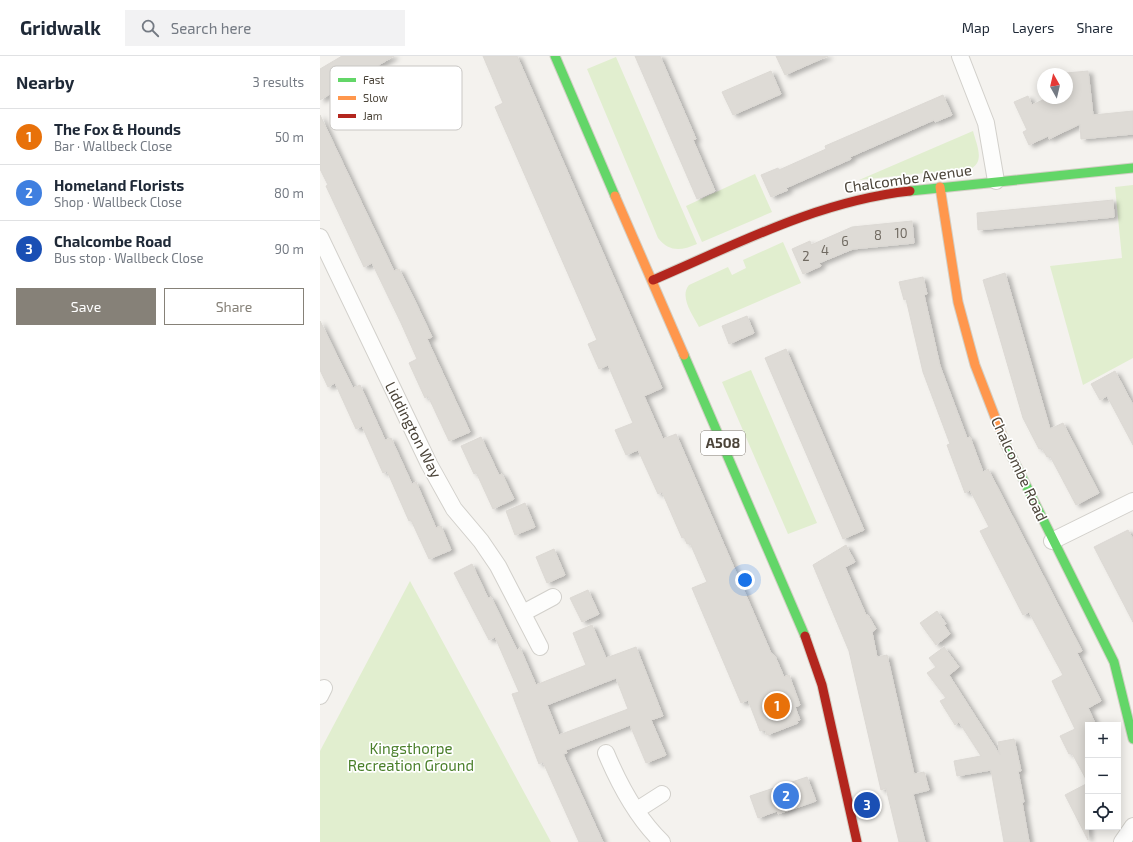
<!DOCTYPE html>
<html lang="en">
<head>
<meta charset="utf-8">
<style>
  :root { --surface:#fff; --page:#f2f2f3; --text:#1f2937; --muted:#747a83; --line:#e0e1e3; --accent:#868178 }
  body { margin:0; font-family:"Exo 2",sans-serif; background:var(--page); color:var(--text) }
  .controls { position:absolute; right:12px; bottom:12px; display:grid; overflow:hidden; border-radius:0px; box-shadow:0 2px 10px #0003 }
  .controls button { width:36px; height:36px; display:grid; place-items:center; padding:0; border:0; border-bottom:1px solid var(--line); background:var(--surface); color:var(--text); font:20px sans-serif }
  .compass { position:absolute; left:717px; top:12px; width:36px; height:36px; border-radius:50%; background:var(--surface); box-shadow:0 2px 10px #0003; rotate:352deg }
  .you { position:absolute; left:425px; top:524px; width:14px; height:14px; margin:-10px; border:3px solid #fff; border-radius:50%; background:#1a73e8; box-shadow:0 0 0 6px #1a73e833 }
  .badge { display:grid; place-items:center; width:26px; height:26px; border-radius:50%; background:var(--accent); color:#fff; font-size:13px; font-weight:700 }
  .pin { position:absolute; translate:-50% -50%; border:2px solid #fff; box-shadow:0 1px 4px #0006 }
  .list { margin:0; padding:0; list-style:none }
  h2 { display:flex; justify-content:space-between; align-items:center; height:52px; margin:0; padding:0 16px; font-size:17px }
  h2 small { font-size:13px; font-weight:400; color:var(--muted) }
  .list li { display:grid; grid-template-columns:26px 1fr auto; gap:12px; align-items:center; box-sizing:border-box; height:56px; padding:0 16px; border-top:1px solid var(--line) }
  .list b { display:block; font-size:15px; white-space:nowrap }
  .list p { margin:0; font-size:13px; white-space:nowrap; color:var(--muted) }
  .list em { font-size:13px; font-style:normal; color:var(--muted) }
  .actions { display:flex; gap:8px; padding:12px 16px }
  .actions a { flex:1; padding:9px 0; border:1px solid var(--accent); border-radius:0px; text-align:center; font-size:14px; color:var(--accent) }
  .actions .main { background:var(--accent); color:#fff }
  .icon { flex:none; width:22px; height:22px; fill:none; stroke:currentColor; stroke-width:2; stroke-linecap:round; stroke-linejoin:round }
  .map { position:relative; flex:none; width:813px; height:786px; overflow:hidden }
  header { display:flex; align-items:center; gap:24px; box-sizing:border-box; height:56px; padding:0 20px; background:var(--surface); border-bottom:1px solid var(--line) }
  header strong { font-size:19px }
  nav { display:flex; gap:22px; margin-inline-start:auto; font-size:14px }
  .search { width:280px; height:36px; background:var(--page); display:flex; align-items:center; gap:10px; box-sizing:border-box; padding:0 14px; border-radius:0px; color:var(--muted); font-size:15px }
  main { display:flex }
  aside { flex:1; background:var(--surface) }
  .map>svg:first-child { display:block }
  .green { fill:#e1eecf }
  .building { fill:#dedbd6; stroke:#dcd9d4; fill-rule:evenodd; filter:url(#shadow) }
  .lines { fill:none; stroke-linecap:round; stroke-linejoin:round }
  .street-casing { stroke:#d2d0cb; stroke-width:18 }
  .fast-casing { stroke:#d3cfc5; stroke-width:11 }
  .slow-casing { stroke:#d3cfc5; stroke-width:11 }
  .jam-casing { stroke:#d3cfc5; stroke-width:11 }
  .street { stroke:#fdfdfc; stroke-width:16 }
  .fast { stroke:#63d668; stroke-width:9 }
  .slow { stroke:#ff974d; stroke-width:9 }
  .jam { stroke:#b3261e; stroke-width:9 }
  .labels { text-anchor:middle; stroke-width:3.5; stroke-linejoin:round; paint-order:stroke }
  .number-label { font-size:13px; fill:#706a61 }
  .shield { fill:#fff; stroke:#817c74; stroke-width:1 }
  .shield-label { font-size:14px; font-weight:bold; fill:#4b4439 }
  .street-label { font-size:15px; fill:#4b4439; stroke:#fff }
  .park-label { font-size:15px; fill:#4a7f2a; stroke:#fff }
  .key { fill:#fff; stroke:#c9c7c4; stroke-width:1 }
  .key-label { font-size:11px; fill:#4b4439 }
</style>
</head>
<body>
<header>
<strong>Gridwalk</strong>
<div class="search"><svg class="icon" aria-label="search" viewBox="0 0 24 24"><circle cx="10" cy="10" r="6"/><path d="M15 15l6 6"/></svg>Search here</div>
<nav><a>Map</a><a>Layers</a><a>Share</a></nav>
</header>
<main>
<aside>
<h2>Nearby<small>3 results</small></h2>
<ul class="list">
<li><span class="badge" style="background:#e8710a">1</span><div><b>The Fox &amp; Hounds</b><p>Bar · Wallbeck Close</p></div><em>50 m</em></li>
<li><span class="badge" style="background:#3f7fe0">2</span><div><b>Homeland Florists</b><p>Shop · Wallbeck Close</p></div><em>80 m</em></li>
<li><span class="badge" style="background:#1a4fb4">3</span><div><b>Chalcombe Road</b><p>Bus stop · Wallbeck Close</p></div><em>90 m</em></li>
</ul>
<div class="actions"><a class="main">Save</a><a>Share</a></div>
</aside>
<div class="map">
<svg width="813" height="786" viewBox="0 0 813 786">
  <defs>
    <filter id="shadow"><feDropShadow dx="4.5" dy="2.5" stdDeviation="2" flood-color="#0004"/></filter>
  </defs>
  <rect width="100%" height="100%" fill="#f4f2ee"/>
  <!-- green -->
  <path class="green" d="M296 1 377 188C361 195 349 196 338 182L267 13Z
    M653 75C656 87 665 105 652 112L539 124Z
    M435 118 452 156 382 186 366 150Z
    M813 129V302L763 329 730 210 802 202 795 131Z
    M463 186 481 227 379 271C373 259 359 241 369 229L408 211 412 219 426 212 423 204Z
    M431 314 497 467 468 478 402 326Z
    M90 525 231 786H0V695Z"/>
  <!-- building -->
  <path class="building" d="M22 0H74L0 44V13Z
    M163 0H197L342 332 324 340 343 383 356 378 451 597 455 600 464 621 469 619 480 649 475 651 480 664 477 665 478 667 447 679 445 674 440 675 428 644 421 647 372 532 387 526 370 487 367 488 364 481 362 482 342 436 338 438 318 394 306 399 295 374 313 367 288 309 279 313 268 288 277 284 175 51 183 47Z
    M315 0H340L376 83 373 84 395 135 377 143Z
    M456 0H508L465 19Z
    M451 15 461 38 413 59 402 36Z
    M768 15 773 59 813 55V78L761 83 760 68 729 83 728 80 709 89 703 76 707 74 694 46 708 40 712 49 727 42H749L746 17Z
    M623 39 632 59 615 66 614 64 530 101 531 103 466 132 468 134 451 141 441 119 458 112 459 114 506 93 505 90Z
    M0 59 74 215 79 213 95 245 112 281 107 283 150 376 129 385 108 340 105 342 89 307 97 303 81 267 52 207 44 211 6 130 8 129 0 113Z
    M793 144 794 161 658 174 657 157Z
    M592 165 594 187 533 193 499 207 501 210 483 218 472 193 490 185 491 189 532 171Z
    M685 217 730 373 743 367 779 437 756 449 730 400 727 401 722 392 719 393 703 362 663 224Z
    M603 221 607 238 604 239 620 310 647 382 650 381 663 416 668 413 762 595 757 597 781 645 768 652 776 669H768V784L745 739 768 727 752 697 749 698 740 680 755 673 732 625 743 619 709 556 703 559 660 475 669 471 650 434 645 437 627 389 630 388 603 316 586 243 584 244 579 226Z
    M427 260 434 277 409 288 402 270Z
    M0 265 33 332 40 329 65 384 71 382 92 428 96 426 116 472 121 470 131 494 109 503 91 464 89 465 67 415 63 417 42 370 36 373 15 327 8 331 0 314Z
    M466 293 544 474 523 483 445 302Z
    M795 315 813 349V389L787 340 780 344 771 328Z
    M161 381 179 419 182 418 194 443 173 453 156 416 154 418 141 390Z
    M205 447 215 471 195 479 186 455Z
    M808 474 813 483V566L774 491Z
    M526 489 535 506 525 511 546 559H548L556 573 552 576 557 601 567 599 594 718 604 716 609 734 593 738 605 786H579L566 732 561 734 529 595 493 509Z
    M234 493 245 519 227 527 216 501Z
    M152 508 168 542 171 541 197 594 200 592 216 629 266 609 253 577 272 569 286 602 316 591 343 660 331 664 346 699 326 707 310 669 246 694 247 697 243 698 283 786H259L223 706 219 708 192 638 199 636 175 581 169 584 134 517ZM296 622 308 653 239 679 227 649Z
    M268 534 279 558 262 566 250 542Z
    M617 555 626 568 624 569 630 578 616 589 600 567Z
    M624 591 639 611 629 619 680 699 678 686 694 683 701 715H698L704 746H702L709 786H684L671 714 637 720 634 705 661 700 639 666 635 669 620 645 626 642 607 617 616 611 609 602Z
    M487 721 496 745 458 758 457 755 438 762 430 740Z"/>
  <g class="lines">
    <defs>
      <path id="street" d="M640 0 666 67 676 125
        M0 181 109 408 134 453 161 485 178 510 220 591
        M732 485 813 445
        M203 557 233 541
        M0 640 4 632
        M286 697C299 728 317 762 342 786
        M317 754 342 738
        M802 786 813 770"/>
      <path id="fast" d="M235 0 295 140
        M590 135 813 112
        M364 299 485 580
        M685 387 794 606 813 683"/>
      <path id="slow" d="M620 131 638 246 655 309 685 387
        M295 140 364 299"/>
      <path id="jam" d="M333 224C417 188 498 145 590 135
        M485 580 502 629 537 786"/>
    </defs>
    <!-- street casing -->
    <use href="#street" class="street-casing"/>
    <!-- fast casing -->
    <use href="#fast" class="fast-casing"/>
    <!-- slow casing -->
    <use href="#slow" class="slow-casing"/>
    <!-- jam casing -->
    <use href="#jam" class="jam-casing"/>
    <!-- street -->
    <use href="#street" class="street"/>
    <!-- fast -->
    <use href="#fast" class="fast"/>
    <!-- slow -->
    <use href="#slow" class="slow"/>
    <!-- jam -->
    <use href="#jam" class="jam"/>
  </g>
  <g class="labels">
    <!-- number labels -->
    <g class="number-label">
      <text x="581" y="182">10</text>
      <text x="558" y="184">8</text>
      <text x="525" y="190">6</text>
      <text x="505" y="199">4</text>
      <text x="486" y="205">2</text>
    </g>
    <!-- shield labels -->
    <rect class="shield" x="381" y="375" width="44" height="24" rx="3"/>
    <g class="shield-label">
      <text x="403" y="392">A508</text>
    </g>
    <!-- street labels -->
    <g class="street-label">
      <text transform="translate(588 123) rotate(-8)" y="5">Chalcombe Avenue</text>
      <text transform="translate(93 374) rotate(63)" y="5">Liddington Way</text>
      <text transform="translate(699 413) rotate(65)" y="5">Chalcombe Road</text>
    </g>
    <!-- park labels -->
    <g class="park-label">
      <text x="91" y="698">Kingsthorpe<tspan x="91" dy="17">Recreation Ground</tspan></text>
    </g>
  </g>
  <!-- legend -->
  <rect x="10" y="10" width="132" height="64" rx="6" class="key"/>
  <rect x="18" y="22" width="18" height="4" fill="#63d668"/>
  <rect x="18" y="40" width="18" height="4" fill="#ff974d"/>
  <rect x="18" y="58" width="18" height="4" fill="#b3261e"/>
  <g class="key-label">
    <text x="43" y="28">Fast</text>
    <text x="43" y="46">Slow</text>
    <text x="43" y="64">Jam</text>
  </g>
</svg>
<div class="controls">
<button>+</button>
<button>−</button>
<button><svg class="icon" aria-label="locate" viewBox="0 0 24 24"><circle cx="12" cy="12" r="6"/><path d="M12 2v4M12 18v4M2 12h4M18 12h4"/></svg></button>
</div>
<svg class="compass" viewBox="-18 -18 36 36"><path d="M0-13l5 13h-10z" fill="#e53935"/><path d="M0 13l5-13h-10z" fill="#747a83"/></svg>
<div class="you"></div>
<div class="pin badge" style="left:457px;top:650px;background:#e8710a">1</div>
<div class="pin badge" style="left:466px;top:740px;background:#3f7fe0">2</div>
<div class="pin badge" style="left:547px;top:749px;background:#1a4fb4">3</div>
</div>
</main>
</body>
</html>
